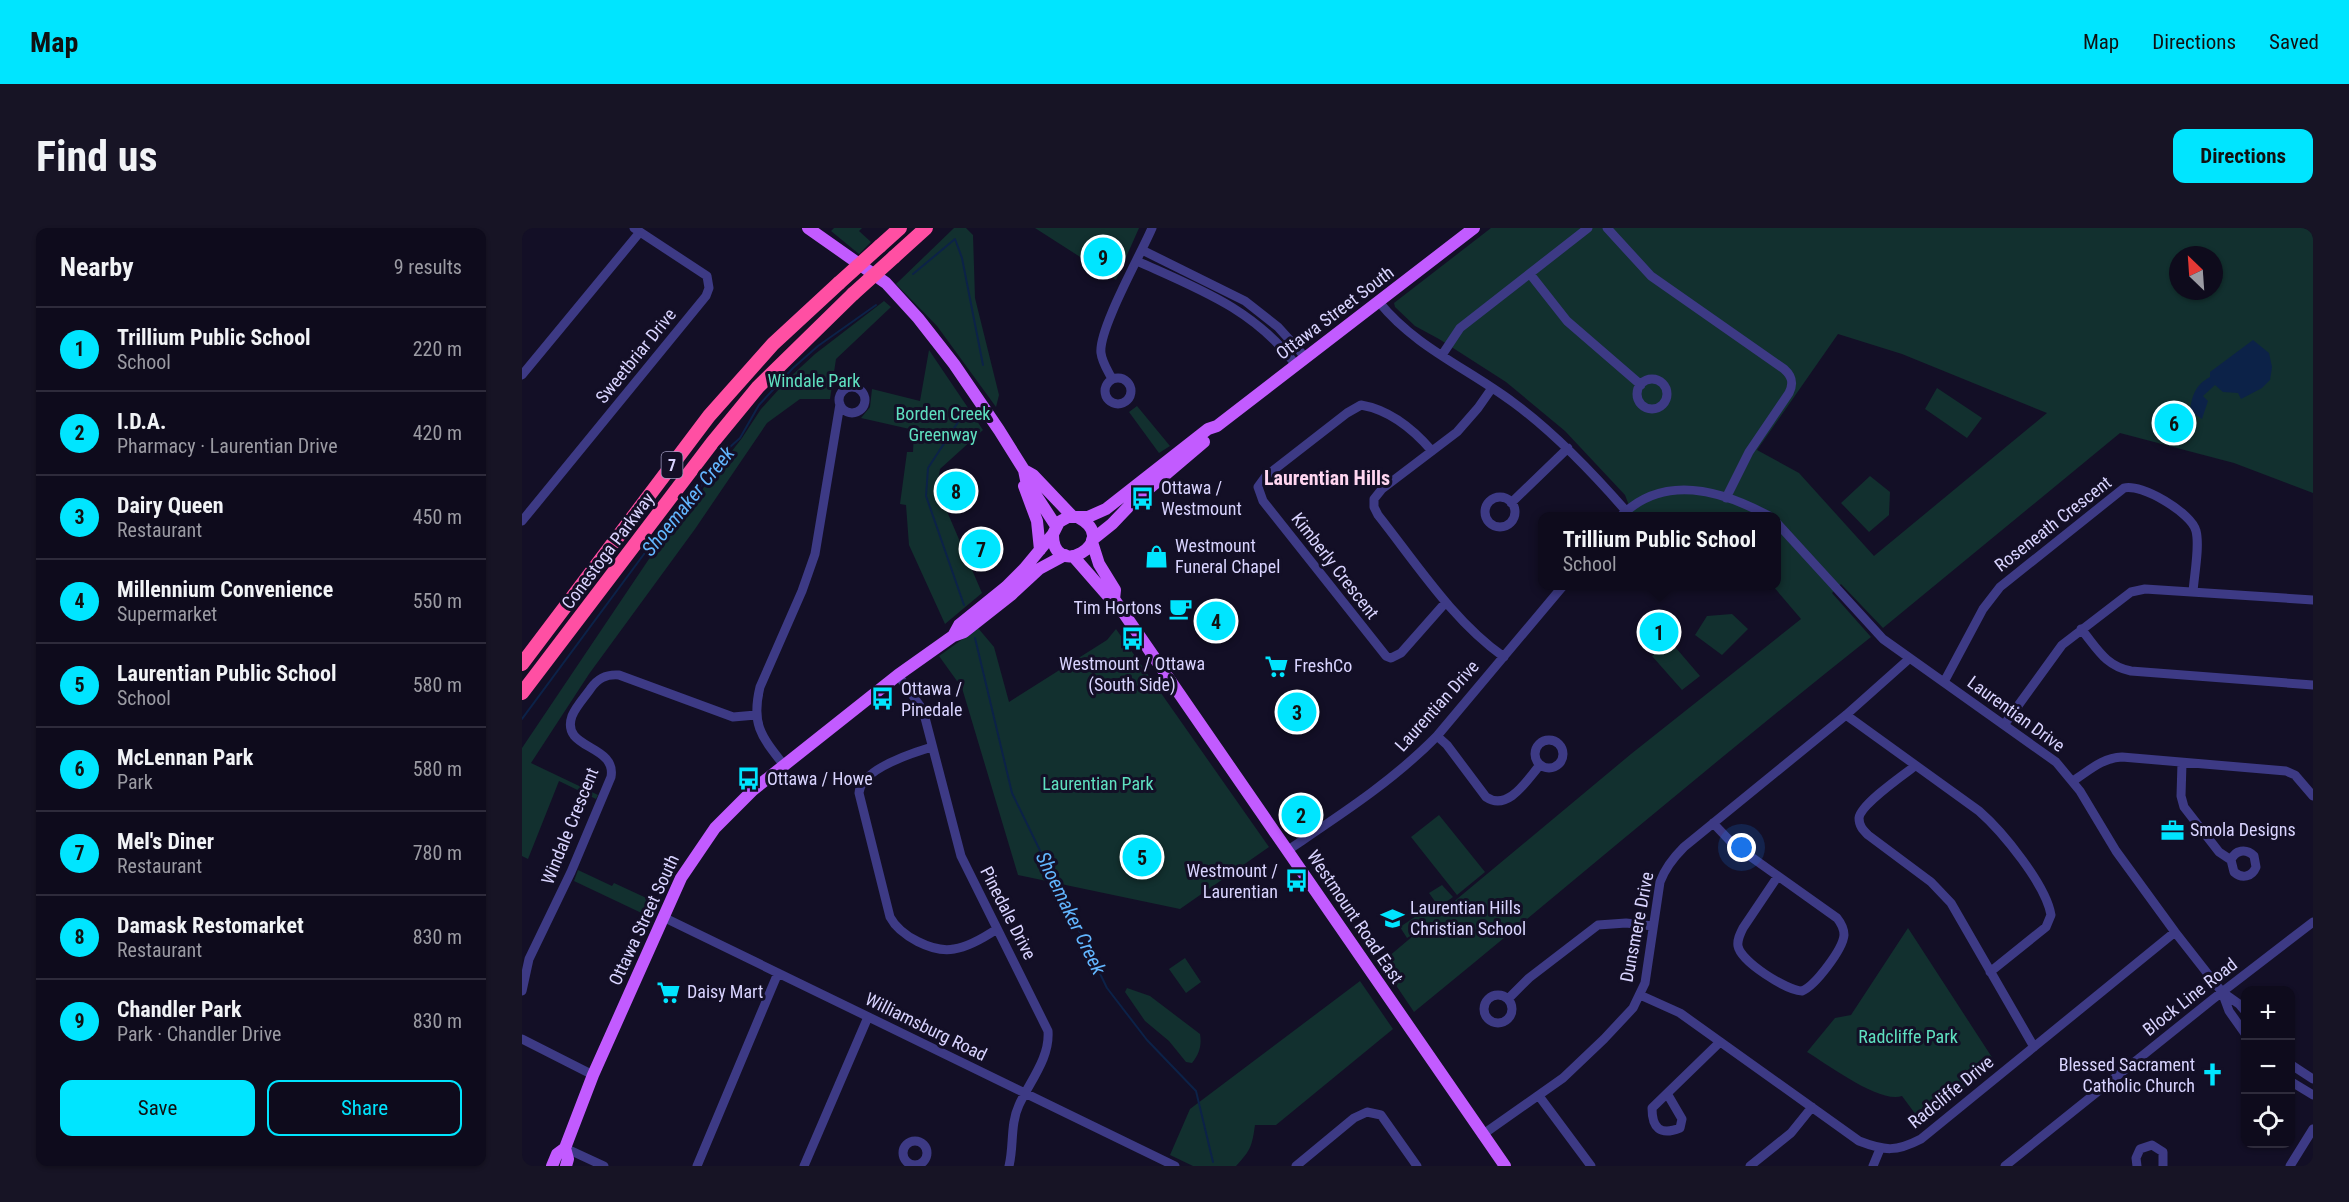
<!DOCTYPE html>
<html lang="en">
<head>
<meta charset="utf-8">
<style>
  :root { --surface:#0e0b1c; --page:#171425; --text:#f1f3f6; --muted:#9b9ba3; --line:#2e2b3b; --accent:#00e5ff }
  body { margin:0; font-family:"Roboto Condensed",sans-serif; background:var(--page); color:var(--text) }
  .controls { position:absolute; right:18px; bottom:18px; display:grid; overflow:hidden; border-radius:12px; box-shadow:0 2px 4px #0004 }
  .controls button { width:54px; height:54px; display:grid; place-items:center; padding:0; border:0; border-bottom:2px solid var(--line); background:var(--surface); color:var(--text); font:30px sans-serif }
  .compass { position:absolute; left:1647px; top:18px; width:54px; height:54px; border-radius:50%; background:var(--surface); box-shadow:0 2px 4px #0004; rotate:335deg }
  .you { position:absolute; left:1220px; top:620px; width:21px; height:21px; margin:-15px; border:4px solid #fff; border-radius:50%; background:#1a73e8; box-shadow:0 0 0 9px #1a73e833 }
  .badge { display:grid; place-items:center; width:39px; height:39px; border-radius:50%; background:var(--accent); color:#111; font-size:20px; font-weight:700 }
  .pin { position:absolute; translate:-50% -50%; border:3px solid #fff; box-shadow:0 2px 6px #0006 }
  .popup { position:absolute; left:1016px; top:284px; width:243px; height:78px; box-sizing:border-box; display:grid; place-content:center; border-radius:12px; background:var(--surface); filter:drop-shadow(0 2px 4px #0005); font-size:20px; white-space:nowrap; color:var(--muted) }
  .popup b { font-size:22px; color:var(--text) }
  .popup::after { content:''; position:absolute; left:50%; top:100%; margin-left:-12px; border:12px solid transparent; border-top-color:var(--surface) }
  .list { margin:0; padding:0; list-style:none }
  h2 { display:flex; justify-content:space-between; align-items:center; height:78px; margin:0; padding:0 24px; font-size:26px }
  h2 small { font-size:20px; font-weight:400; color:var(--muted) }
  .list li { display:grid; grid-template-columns:39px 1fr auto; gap:18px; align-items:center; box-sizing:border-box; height:84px; padding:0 24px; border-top:2px solid var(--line) }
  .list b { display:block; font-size:22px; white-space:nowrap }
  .list p { margin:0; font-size:20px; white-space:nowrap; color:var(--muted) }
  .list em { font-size:20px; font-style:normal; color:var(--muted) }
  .actions { display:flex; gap:12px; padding:18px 24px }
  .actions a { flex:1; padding:14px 0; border:2px solid var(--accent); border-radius:12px; text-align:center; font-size:21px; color:var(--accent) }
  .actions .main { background:var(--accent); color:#111 }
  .icon { flex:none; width:33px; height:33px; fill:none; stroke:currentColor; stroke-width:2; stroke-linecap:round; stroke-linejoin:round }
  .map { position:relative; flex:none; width:1791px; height:938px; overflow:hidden; border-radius:12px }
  header { display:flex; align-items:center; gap:36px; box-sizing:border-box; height:84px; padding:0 30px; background:var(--accent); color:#111 }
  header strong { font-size:28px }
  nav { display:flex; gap:33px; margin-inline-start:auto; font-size:21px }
  .intro { display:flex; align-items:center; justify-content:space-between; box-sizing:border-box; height:144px; padding:0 36px }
  h1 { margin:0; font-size:42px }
  .button { padding:15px 27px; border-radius:12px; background:var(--accent); color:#111; font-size:21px; font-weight:700 }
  main { display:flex; gap:36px; padding:0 36px }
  aside { flex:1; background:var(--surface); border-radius:12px; box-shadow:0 2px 4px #0004 }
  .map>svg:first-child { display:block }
  .green { fill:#12302f; fill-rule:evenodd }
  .water { fill:#0c2248 }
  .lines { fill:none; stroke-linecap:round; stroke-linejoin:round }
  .stream { stroke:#0c2248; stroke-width:2 }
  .minor { stroke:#3d3a85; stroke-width:9 }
  .major { stroke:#c25bff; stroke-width:12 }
  .highway { stroke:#ff4fa3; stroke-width:14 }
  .highway-bridge { stroke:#ff4fa3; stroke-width:14 }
  .labels { text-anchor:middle; stroke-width:6; stroke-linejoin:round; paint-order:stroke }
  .shield { fill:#130f26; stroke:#9e99be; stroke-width:1.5 }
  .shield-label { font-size:16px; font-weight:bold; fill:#d9d4ff }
  .street-label { font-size:18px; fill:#d9d4ff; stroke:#130f26 }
  .park-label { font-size:18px; fill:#5fe0c0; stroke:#130f26 }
  .poi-label { font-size:18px; fill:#d9d4ff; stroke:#130f26; text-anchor:start }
  .neighbourhood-label { font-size:20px; font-weight:bold; fill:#ffd6f0; stroke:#130f26 }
  .water-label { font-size:20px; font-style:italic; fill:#62b6ff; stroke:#130f26 }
</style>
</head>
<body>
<header>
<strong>Map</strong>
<nav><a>Map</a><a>Directions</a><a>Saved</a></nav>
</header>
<div class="intro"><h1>Find us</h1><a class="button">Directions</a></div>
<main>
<aside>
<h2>Nearby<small>9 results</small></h2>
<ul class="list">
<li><span class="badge">1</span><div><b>Trillium Public School</b><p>School</p></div><em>220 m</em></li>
<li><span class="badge">2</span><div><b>I.D.A.</b><p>Pharmacy · Laurentian Drive</p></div><em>420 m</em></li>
<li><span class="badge">3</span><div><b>Dairy Queen</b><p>Restaurant</p></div><em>450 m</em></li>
<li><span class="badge">4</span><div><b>Millennium Convenience</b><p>Supermarket</p></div><em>550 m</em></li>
<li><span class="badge">5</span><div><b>Laurentian Public School</b><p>School</p></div><em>580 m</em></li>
<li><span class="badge">6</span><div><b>McLennan Park</b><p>Park</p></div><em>580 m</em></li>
<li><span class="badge">7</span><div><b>Mel's Diner</b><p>Restaurant</p></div><em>780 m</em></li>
<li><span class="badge">8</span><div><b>Damask Restomarket</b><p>Restaurant</p></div><em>830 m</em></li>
<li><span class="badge">9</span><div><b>Chandler Park</b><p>Park · Chandler Drive</p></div><em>830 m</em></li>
</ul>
<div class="actions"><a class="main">Save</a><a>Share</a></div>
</aside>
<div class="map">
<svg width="1791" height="938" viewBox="0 0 1791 938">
  <rect width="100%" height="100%" fill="#130f26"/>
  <!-- green -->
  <path class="green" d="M312 0H340L337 3 349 14 337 26 309 3Z
    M432 0H444L451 7 453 70 477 167 474 179 415 98 374 56Z
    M513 0H617L594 52Z
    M969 0H1791V265L1712 235 1598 205 1361 400 1319 356 1310 365 1349 409C1195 531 1045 659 892 784L859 735 898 702 885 710 878 699 909 678 917 686 1109 526 1279 391 1251 358H1254V288H1111L1103 267 1043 203 984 154 917 111 893 98 873 79 872 75ZM1656 27H1692V63H1656ZM1316 106 1380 126 1525 185 1352 328 1277 245 1235 222Z
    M362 73 369 79 314 131 308 171H278L245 195 173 301 67 446 9 535 76 567 74 571 37 553 6 631 0 628V520L131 325 220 210 239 181 267 150 293 126Z
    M407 122 461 202 418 241 415 260 460 365 423 396 387 317 384 277 378 276 385 224H391L392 202 339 190 348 179 350 161 398 173Z
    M1415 160 1460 190 1445 210 1403 181Z
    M615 178 648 218 637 225 607 184Z
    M1348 248 1368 264 1367 287 1347 304 1319 275Z
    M1210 386 1226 401 1200 427 1173 407 1185 388Z
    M456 400 472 419 487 474 585 412 594 401 747 619 658 681 496 647 440 460 417 428Z
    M1148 413 1178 448 1160 462 1130 428Z
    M917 587 963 644 935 667 889 609Z
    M56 642 90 658 92 655 133 674 128 689 52 653Z
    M920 657 931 669 917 679 907 665Z
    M1386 700 1473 834 1400 895 1380 868C1358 876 1305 836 1285 824L1313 790 1329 787Z
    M663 730 679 754 664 765 647 741Z
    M838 753 871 801 754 897H733C730 918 729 922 714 938H671L648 927 668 881Z
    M605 760 628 768 678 806C680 818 677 826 670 835L664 834 647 813 623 793 603 764Z"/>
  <!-- water -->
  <path class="water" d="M1731 112 1747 125 1750 139 1748 152 1740 160 1719 171 1716 165 1701 164 1693 157 1681 168 1686 173 1680 191 1668 183C1670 168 1673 157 1688 149V144Z"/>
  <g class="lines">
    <!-- stream -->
    <path class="stream" d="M391 46 433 11 440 30 461 137
      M442 377 404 268 406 240 442 185
      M453 410 490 565 585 760 625 812 674 863 691 934
      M0 491 125 322 157 287 208 219 218 210 237 177 271 140 296 118 354 77"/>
    <!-- minor -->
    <path class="minor" d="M1085 0 1129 48 1262 141C1270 148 1272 155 1267 165L1227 224 1204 270
      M620 22 723 73 756 99 784 130
      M615 33C677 61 732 81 774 137
      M1008 46 1045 93 1119 157
      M857 74C893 119 947 141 992 175 1034 206 1070 244 1104 283
      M920 127 938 100 1066 0
      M0 147 118 4
      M583 163a13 13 0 1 1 26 0a13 13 0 1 1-26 0Z
      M590 151C586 143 580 134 579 125 576 102 619 26 630 0
      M1115 166a15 15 0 1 1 30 0a15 15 0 1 1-30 0Z
      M317 172a13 13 0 1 1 26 0a13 13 0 1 1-26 0Z
      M970 160 956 180 935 204 860 261 852 271V279L856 287C894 335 931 393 982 429
      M910 223C892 202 868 182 839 177L825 185 744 248 736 259 741 273 864 428 869 430 879 425 924 374
      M963 284a15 15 0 1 1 30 0a15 15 0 1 1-30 0Z
      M989 275 1046 220
      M1099 288C1142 245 1199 262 1247 288
      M0 293 184 68 187 60 185 48 112 0
      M1254 294 1361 411 1534 534 1558 563 1594 623 1653 704 1700 764 1717 776 1724 784
      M1559 401C1575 420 1583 438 1609 443L1791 457
      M376 447 401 482 439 628 526 803C528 830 508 853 497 877 488 896 492 918 487 938
      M1422 454 1461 381 1478 359 1602 260C1619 255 1670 285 1674 303 1678 318 1672 348 1671 364
      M1324 487 1457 583C1481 604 1524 657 1529 687L1524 699 1468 744
      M1482 497 1540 417 1609 364 1623 361 1791 372
      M915 508 925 517 964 569C986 584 1005 552 1018 537
      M1013 526a14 14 0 1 1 28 0a14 14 0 1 1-28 0Z
      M410 519C390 525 339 541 337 565L368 689C378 708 411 725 432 721 446 719 463 709 475 701
      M1660 535 1659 568 1662 579 1697 624 1709 632 1712 644C1720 651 1730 649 1734 639L1732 628C1724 620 1713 622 1709 632
      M261 536C239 508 229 496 238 459L280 363 293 326 318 176
      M1393 538C1381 547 1338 577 1337 590 1337 598 1341 602 1346 607L1409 654 1429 675 1512 819
      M1551 553C1568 542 1580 530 1600 529L1764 543 1773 547 1791 568
      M1191 595 1211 616 1315 690C1319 695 1322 701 1322 707 1321 721 1293 758 1280 763 1264 762 1219 734 1216 718 1215 712 1218 706 1221 700L1256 648
      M766 622C818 587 871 553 915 508L1041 358
      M141 689 653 938
      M0 763 7 731 49 644 89 549C95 516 38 522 50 488 54 478 63 469 69 460 76 450 84 446 97 447L211 489 234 487
      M1700 764 1707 783 1724 807
      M1118 767 1158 785 1337 913C1363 923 1374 924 1399 911L1653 704
      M962 781a14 14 0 1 1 28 0a14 14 0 1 1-28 0Z
      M986 771 1007 750 1076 697 1104 695 1131 698
      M0 811 71 847
      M1768 836 1791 851
      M1768 853 1791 867
      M1146 867 1160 891 1158 900C1138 908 1130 900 1130 880L1198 814
      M1017 868 1069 938
      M960 907 1041 850 1082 811 1111 780 1123 755 1138 654C1143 640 1151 630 1162 619L1324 487 1388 430
      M381 925a12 12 0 1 1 24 0a12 12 0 1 1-24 0Z
      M43 920 82 938
      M175 938 256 745
      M282 938 346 789
      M774 938 832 890 845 884 859 887 895 938
      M1228 938 1269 905 1290 879
      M1351 938 1358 921
      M1483 938 1691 771 1791 694
      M1615 938 1614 930 1618 921 1630 917 1641 924V938
      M1768 938 1791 901"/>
    <!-- major -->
    <path class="major" d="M286 0 364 55 396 90 432 136 477 202 502 242 504 252 534 298
      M502 242 511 247 551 289
      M502 258 515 293 518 322
      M531 306C530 354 600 313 557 290
      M570 312 590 296 609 276 682 214
      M570 314 577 336 593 362 592 371
      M551 328 586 368 592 371 983 938
      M431 408 437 397 484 359 502 341 531 306 537 294 546 289H566L584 281 686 201 695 198 952 0
      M43 920 46 931 44 938
      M30 938 35 926 43 920 71 847 159 650 193 600 231 562 376 447 431 408 442 404 489 367 517 341 543 327"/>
    <!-- highway -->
    <path class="highway" d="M358 18 378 0
      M372 29 404 0
      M0 436 187 188 251 116 317 55
      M0 465 190 215 236 159 331 66"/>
    <!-- highway-bridge -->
    <path class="highway-bridge" d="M317 55 358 18
      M331 66 372 29"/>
  </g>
  <!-- icons -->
  <defs>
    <symbol id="bus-bare" viewBox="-9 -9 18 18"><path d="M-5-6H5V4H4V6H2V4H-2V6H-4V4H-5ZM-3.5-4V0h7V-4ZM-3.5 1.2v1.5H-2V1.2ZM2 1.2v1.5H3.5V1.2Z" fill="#00e5ff" stroke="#130f26" stroke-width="2.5" paint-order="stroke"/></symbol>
    <symbol id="shop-bare" viewBox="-9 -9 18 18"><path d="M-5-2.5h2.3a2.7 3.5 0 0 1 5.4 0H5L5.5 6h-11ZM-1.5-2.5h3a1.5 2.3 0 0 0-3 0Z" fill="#00e5ff" stroke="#130f26" stroke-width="2.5" paint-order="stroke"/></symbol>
    <symbol id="cafe-bare" viewBox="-9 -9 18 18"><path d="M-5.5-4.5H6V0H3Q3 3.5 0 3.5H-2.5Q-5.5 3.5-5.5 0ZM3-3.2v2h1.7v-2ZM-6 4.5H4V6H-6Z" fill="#00e5ff" stroke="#130f26" stroke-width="2.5" paint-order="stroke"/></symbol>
    <symbol id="supermarket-bare" viewBox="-9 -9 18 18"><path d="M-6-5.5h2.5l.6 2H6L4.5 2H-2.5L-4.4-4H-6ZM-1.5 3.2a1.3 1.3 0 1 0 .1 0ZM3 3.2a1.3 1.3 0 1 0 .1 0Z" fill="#00e5ff" stroke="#130f26" stroke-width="2.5" paint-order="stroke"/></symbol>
    <symbol id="office-bare" viewBox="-9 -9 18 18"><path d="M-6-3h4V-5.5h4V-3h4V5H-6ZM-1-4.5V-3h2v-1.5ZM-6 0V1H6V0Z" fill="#00e5ff" stroke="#130f26" stroke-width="2.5" paint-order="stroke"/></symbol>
    <symbol id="school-bare" viewBox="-9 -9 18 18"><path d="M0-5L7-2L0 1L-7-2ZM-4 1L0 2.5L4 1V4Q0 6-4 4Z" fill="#00e5ff" stroke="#130f26" stroke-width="2.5" paint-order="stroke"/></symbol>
    <symbol id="church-bare" viewBox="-9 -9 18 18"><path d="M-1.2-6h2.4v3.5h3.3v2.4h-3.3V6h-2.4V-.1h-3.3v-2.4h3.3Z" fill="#00e5ff" stroke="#130f26" stroke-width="2.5" paint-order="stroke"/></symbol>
  </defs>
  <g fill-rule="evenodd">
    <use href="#bus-bare" x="604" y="254" width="33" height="33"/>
    <use href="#shop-bare" x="618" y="312" width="33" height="33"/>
    <use href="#cafe-bare" x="642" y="364" width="33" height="33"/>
    <use href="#bus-bare" x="594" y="394" width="33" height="33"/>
    <use href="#supermarket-bare" x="738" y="422" width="33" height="33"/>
    <use href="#bus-bare" x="344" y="454" width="33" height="33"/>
    <use href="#bus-bare" x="210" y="534" width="33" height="33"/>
    <use href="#office-bare" x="1634" y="586" width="33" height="33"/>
    <use href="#bus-bare" x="758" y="636" width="33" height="33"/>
    <use href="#school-bare" x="854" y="674" width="33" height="33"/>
    <use href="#supermarket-bare" x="130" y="748" width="33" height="33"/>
    <use href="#church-bare" x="1674" y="830" width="33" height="33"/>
  </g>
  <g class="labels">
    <!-- shield labels -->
    <rect class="shield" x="139.5" y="224" width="21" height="26" rx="4.5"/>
    <g class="shield-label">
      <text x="150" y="243">7</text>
    </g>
    <!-- street labels -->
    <g class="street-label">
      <text transform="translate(813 85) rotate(-37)" y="6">Ottawa Street South</text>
      <text transform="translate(114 128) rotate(-51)" y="6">Sweetbriar Drive</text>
      <text transform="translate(1531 296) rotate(-38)" y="6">Roseneath Crescent</text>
      <text transform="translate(86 323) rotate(-53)" y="6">Conestoga Parkway</text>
      <text transform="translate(813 338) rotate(52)" y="6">Kimberly Crescent</text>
      <text transform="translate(915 478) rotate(-48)" y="6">Laurentian Drive</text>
      <text transform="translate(1494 486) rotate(36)" y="6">Laurentian Drive</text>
      <text transform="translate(48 598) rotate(-68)" y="6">Windale Crescent</text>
      <text transform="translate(486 685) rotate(63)" y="6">Pinedale Drive</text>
      <text transform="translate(833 689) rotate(56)" y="6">Westmount Road East</text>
      <text transform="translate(122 692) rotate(-65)" y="6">Ottawa Street South</text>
      <text transform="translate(1115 699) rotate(-79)" y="6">Dunsmere Drive</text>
      <text transform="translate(1668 769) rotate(-38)" y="6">Block Line Road</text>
      <text transform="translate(404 799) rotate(26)" y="6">Williamsburg Road</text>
      <text transform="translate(1429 864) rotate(-39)" y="6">Radcliffe Drive</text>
    </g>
    <!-- park labels -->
    <g class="park-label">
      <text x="292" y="159">Windale Park</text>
      <text x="421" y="192">Borden Creek<tspan x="421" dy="21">Greenway</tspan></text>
      <text x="576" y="562">Laurentian Park</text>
      <text x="1386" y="815">Radcliffe Park</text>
    </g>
    <!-- poi labels -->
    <g class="poi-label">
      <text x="639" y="266">Ottawa /<tspan x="639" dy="21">Westmount</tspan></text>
      <text x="653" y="324">Westmount<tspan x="653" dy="21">Funeral Chapel</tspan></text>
      <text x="640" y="386" text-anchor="end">Tim Hortons</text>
      <text x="610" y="442" text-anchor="middle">Westmount / Ottawa<tspan x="610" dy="21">(South Side)</tspan></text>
      <text x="772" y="444">FreshCo</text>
      <text x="379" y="467">Ottawa /<tspan x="379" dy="21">Pinedale</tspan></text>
      <text x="245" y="557">Ottawa / Howe</text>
      <text x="1668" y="608">Smola Designs</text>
      <text x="756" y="649" text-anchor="end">Westmount /<tspan x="756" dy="21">Laurentian</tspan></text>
      <text x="888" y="686">Laurentian Hills<tspan x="888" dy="21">Christian School</tspan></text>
      <text x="165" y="770">Daisy Mart</text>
      <text x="1673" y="843" text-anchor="end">Blessed Sacrament<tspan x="1673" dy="21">Catholic Church</tspan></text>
    </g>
    <!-- neighbourhood labels -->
    <g class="neighbourhood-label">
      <text x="805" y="257">Laurentian Hills</text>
    </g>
    <!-- water labels -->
    <g class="water-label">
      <text transform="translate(166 273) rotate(-51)" y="7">Shoemaker Creek</text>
      <text transform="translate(549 685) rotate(64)" y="7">Shoemaker Creek</text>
    </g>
  </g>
</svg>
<div class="controls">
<button>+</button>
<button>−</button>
<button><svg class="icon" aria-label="locate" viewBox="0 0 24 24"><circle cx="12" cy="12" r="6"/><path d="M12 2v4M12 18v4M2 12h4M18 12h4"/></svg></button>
</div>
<svg class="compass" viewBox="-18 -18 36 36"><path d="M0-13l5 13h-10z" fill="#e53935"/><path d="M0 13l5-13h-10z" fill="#9b9ba3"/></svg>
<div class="you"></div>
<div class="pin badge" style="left:1137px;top:404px">1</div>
<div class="popup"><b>Trillium Public School</b>School</div>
<div class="pin badge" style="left:779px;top:587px">2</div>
<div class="pin badge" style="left:775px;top:484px">3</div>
<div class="pin badge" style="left:694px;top:393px">4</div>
<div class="pin badge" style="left:620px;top:629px">5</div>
<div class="pin badge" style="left:1652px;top:195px">6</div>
<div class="pin badge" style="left:459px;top:321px">7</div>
<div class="pin badge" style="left:434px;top:263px">8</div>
<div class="pin badge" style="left:581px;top:29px">9</div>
</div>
</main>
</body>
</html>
